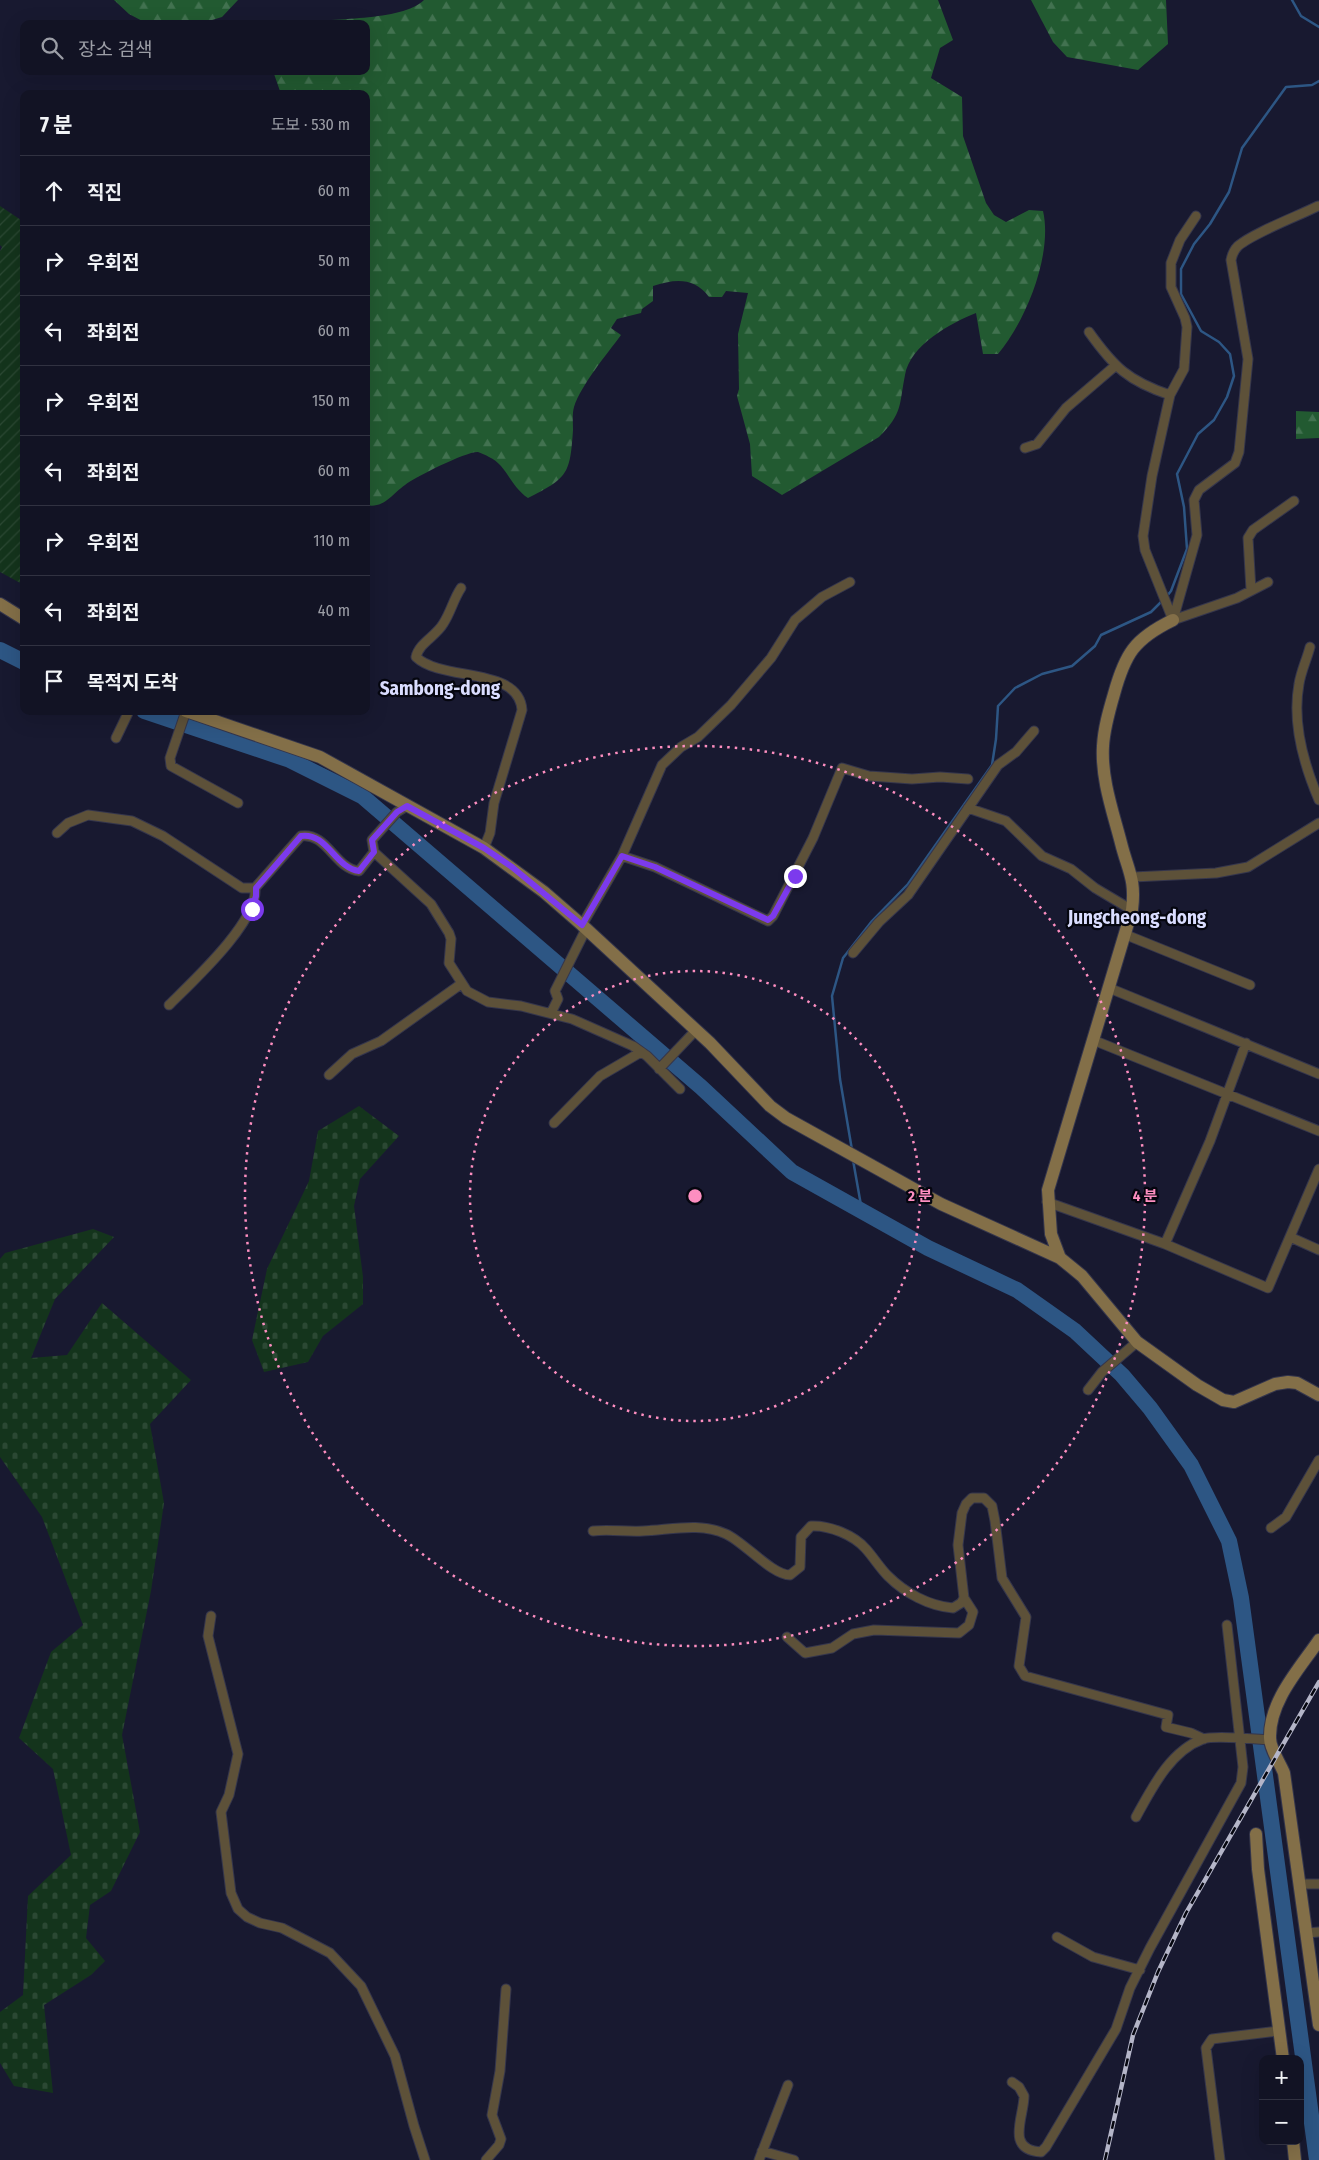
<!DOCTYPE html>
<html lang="ko">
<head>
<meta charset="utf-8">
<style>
  :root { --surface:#121324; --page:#1b1c2c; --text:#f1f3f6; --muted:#9c9ea6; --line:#313241 }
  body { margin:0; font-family:"Fira Sans Condensed","Noto Sans KR",sans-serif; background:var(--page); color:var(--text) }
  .controls { position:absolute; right:15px; bottom:15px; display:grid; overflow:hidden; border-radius:10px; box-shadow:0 5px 20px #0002 }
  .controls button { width:45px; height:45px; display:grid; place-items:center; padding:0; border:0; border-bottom:1px solid var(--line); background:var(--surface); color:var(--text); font:25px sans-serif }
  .stop { position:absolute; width:15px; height:15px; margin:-11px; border:4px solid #7c3aed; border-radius:50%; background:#fff }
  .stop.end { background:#7c3aed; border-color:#fff; box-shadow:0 1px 5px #0008 }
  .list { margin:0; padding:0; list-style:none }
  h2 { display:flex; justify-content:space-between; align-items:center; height:65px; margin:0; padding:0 20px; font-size:21px }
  h2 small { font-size:16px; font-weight:400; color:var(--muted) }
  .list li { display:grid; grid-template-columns:32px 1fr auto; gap:15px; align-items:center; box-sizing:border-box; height:70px; padding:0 20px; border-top:1px solid var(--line) }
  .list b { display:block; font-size:19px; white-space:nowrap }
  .list em { font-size:16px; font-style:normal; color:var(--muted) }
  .icon { flex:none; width:28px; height:28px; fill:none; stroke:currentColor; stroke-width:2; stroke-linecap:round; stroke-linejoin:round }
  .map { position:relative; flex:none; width:1319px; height:2160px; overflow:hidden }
  .search { position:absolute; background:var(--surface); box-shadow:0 5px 20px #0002; left:20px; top:20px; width:350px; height:55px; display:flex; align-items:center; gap:12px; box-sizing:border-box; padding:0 18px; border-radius:10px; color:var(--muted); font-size:19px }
  .panel { position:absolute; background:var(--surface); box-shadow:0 5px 20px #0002; left:20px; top:90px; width:350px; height:625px; border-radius:10px }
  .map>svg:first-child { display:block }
  .forest { fill:url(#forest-firs) }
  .cemetery { fill:url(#cemetery-stones) }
  .garden { fill:url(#garden-furrows) }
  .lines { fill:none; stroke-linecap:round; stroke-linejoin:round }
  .stream { stroke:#2d5684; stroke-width:2.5 }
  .river { stroke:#2d5684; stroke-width:16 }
  .street-casing { stroke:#35364c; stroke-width:11 }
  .secondary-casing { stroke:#35364c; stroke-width:14 }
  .street { stroke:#5d5139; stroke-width:9 }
  .secondary { stroke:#836f48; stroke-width:12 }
  .rail-casing { stroke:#b4b5c8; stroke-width:4.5 }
  .rail { stroke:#05060f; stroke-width:2.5; stroke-dasharray:8; stroke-linecap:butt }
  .route { stroke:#7c3aed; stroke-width:6 }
  .ring { fill:none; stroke:#fd8ec0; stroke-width:2.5; stroke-dasharray:2.5 5 }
  .labels { text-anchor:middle; stroke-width:4.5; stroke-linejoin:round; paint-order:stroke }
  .quarter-label { font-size:19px; font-weight:bold; fill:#daddff; stroke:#05060f }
  .centre { fill:#fd8ec0; stroke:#05060f; stroke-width:2.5 }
  .ring-label { font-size:15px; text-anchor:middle; font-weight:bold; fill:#fd8ec0; stroke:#05060f; stroke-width:4.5; stroke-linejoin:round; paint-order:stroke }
</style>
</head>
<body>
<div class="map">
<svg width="1319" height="2160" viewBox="0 0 1319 2160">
  <defs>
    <pattern id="forest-firs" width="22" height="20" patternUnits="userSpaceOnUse" patternTransform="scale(1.25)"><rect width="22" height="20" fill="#225a31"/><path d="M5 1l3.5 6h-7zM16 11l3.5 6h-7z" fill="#427250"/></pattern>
    <pattern id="cemetery-stones" width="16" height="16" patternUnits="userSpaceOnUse" patternTransform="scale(1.25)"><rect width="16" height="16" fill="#14341c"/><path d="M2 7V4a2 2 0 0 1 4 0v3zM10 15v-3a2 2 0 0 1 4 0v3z" fill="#2b4833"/></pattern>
    <pattern id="garden-furrows" width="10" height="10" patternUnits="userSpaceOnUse" patternTransform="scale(1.25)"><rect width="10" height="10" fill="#14341c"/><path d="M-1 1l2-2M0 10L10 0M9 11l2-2" fill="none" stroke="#2b4833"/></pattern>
  </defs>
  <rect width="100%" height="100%" fill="#181930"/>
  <!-- forest -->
  <path class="forest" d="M114 0H238L222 17 199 24H148L129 14Z
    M424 0H938L953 40 940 48 931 78 962 97 963 136 986 203 994 215 1006 222 1029 210 1043 211C1053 254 1026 321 998 354H983L976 313C951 323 910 345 905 375 899 405 903 413 879 437L782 495 752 476 750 444 737 396 739 389 738 334 748 293 726 291 722 297H709C694 277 675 279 653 286V301L642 309 641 313 617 319 611 328 621 335C607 354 581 385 574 407 572 414 573 423 573 430 570 474 568 478 528 498 510 486 506 464 489 457 486 455 481 453 478 452 467 451 415 477 405 485 392 494 384 509 366 505V94H281L273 71H366V24H297C329 17 402 22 424 0Z
    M1031 0H1166L1168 44 1138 70 1067 57 1053 42Z
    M1296 411 1319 412V438L1296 439Z"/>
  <!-- cemetery -->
  <path class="cemetery" d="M359 1106 399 1136 360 1179 354 1206 363 1277V1304L323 1336 308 1362 264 1372 252 1340 267 1269 309 1181 318 1131Z
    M93 1229 114 1237 55 1299 31 1358 67 1355 102 1303 191 1380 150 1424 164 1503 151 1591 122 1735 140 1832 111 1891 90 1905 86 1938 105 1961 91 1975 44 2005 53 2093 14 2086 0 2063V2012L23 1995 28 1896 71 1855 53 1769 19 1738 51 1652 83 1625 42 1517 0 1457V1259L5 1253Z"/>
  <!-- garden -->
  <path class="garden" d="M0 206 24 222V585L0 572V251L2 247 0 245Z"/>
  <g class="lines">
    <!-- stream -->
    <path class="stream" d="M1292 0 1301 16 1319 27
      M1167 596 1171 591 1187 549 1184 507 1177 474 1198 434 1214 420 1227 397 1234 376 1230 354 1219 342 1201 331 1181 294V269L1194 244 1210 224 1229 192 1242 148 1286 87 1312 85 1319 81
      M852 1150 840 1079 832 996 843 958 872 921 908 884 992 765 996 739 998 706 1015 688 1042 674 1072 666 1095 646 1101 635 1151 612 1163 600
      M853 1160 862 1211"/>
    <!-- river -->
    <path class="river" d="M0 650 24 662
      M144 711 290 760 362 796 701 1087 792 1172 928 1248 1017 1290 1075 1331 1122 1375 1150 1408 1191 1465 1229 1541 1241 1598 1317 2160"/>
    <defs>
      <path id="street" d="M1089 332C1114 367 1128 381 1170 395L1152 476 1143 536 1145 550 1173 620
        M1170 395 1184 369 1187 327 1185 318 1171 287V263L1180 240 1196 216
        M1025 448 1037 444 1066 408 1115 366
        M461 588C453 600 451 612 443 624 436 636 419 643 416 657 442 682 519 666 522 710L494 803 490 833 484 848
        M1251 590 1248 538 1253 530 1294 501
        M1173 620 1197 535 1194 500 1199 490 1235 463 1239 452 1248 359 1231 260C1232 255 1234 250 1238 246 1253 233 1298 216 1318 206
        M1173 620 1237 598 1268 582
        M1310 647C1307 659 1301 671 1299 684 1292 722 1304 765 1319 800
        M186 711 170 758 171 766 238 803
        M116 738 129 711
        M407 806 397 812 372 840 374 852 431 904 449 933 451 939 449 963 467 991 488 1002 521 1006 572 1019 633 1046 647 1056 680 1089
        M968 808 1006 821 1042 856 1071 869 1095 888 1132 910
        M57 833 68 823 88 815 132 821 163 836 242 888H255
        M622 856 655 867 768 921 773 916 813 838 842 768 869 776 912 779 940 777 968 779
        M1133 877 1216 873 1248 867 1319 823
        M582 925 622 856 662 765 681 747 698 737 731 705 771 658 795 620 822 597 850 582
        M1124 934 1250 985
        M853 953 879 922 908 895 998 765 1016 752 1034 731
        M1109 988 1319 1074
        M169 1005C192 982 259 921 255 888L301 836C327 832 335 869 359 871L374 852
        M551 1013 558 999 555 991 586 929
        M1093 1040 1319 1131
        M659 1069 696 1030
        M329 1075 352 1054 381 1041 461 984
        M554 1123 600 1076 641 1052
        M1047 1202 1165 1244 1268 1288 1319 1169
        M1290 1237 1319 1250
        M1165 1244 1210 1141 1246 1043
        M1088 1390 1102 1372 1137 1342
        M1271 1528 1286 1517 1319 1460
        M593 1531C610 1529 626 1532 643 1531 670 1530 700 1522 726 1534 744 1542 772 1575 790 1575L800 1567 801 1537 811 1526C829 1525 854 1535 866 1549 874 1558 880 1568 888 1576 905 1593 929 1606 953 1608L961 1603 964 1598
        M211 1616 208 1636 238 1754 229 1795 221 1812 231 1893 238 1909 247 1917 260 1923 282 1928 330 1953 361 1986 395 2056 414 2126 425 2160
        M787 1637 805 1653 832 1648 853 1634 874 1630 959 1633 969 1625 973 1612 964 1598 958 1545 962 1513 966 1504 972 1498H984L992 1506 995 1521 1002 1578 1026 1617 1019 1666 1025 1676 1168 1715 1166 1727 1191 1733 1204 1739
        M1136 1817C1152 1788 1170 1751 1203 1739 1214 1735 1256 1739 1270 1740
        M1300 1884H1319
        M1307 1933 1319 1932
        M1057 1937 1093 1957 1140 1970
        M1012 2082 1019 2087 1024 2096C1024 2117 1005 2150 1041 2152L1046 2147 1116 2029 1130 1988 1150 1948 1241 1783 1243 1767 1227 1625
        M762 2151 794 2160
        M486 2160 499 2145 501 2139 492 2115 500 2071 506 1989
        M759 2160 788 2085
        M1220 2160 1206 2048 1212 2039 1279 2031"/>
      <path id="secondary" d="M0 604 24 619
        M186 711 320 757 484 848 544 892 582 925 710 1043 770 1106 786 1118 941 1204 1060 1258 1082 1276 1137 1342 1197 1385 1223 1400 1234 1402 1275 1384 1288 1382 1297 1383 1319 1395
        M1060 1258 1051 1234 1048 1190 1132 910C1136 879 1128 871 1121 843 1113 812 1101 779 1103 746 1104 728 1109 711 1114 694 1125 654 1134 639 1173 620
        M1319 1640C1300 1668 1269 1701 1270 1738 1270 1749 1280 1763 1284 1773L1319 2025
        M1256 1834 1258 1869 1283 2059
        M1293 2141 1295 2160"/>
    </defs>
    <!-- street casing -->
    <use href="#street" class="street-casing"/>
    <!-- secondary casing -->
    <use href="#secondary" class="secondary-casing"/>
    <!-- street -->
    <use href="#street" class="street"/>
    <!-- secondary -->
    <use href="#secondary" class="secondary"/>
    <defs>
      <path id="rail" d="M1105 2160 1133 2035 1158 1972 1186 1913 1319 1682"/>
    </defs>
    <!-- rail casing -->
    <use href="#rail" class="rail-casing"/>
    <!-- rail -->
    <use href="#rail" class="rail"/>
  </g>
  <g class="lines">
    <!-- route -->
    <path class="route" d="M252 909 256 896V888L301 836C327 832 335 868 359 871L374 852 372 840 397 812 407 806 484 848 512 867 582 925 622 856 655 867 768 920 773 916 795 876"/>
  </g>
  <!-- distance rings -->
  <g class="ring">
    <circle cx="695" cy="1196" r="225"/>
    <circle cx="695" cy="1196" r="450"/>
  </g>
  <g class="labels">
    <!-- quarter labels -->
    <g class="quarter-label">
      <text x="440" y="695">Sambong-dong</text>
      <text x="1137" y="924">Jungcheong-dong</text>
    </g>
  </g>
  <circle cx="695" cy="1196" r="8" class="centre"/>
  <g class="ring-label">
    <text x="920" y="1201">2 분</text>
    <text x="1145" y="1201">4 분</text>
  </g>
</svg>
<div class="controls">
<button>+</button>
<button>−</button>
</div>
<div class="stop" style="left:252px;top:909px"></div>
<div class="stop end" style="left:795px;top:876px"></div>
<div class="search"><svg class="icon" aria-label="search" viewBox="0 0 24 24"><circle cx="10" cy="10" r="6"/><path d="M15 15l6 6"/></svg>장소 검색</div>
<section class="panel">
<h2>7 분<small>도보 · 530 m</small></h2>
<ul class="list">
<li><svg class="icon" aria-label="ahead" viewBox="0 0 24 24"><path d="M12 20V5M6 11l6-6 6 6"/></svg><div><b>직진</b></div><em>60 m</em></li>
<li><svg class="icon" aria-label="right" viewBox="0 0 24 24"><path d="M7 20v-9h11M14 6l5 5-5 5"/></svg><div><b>우회전</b></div><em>50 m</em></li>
<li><svg class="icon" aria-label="left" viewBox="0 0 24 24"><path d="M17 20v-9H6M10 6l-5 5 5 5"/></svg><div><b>좌회전</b></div><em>60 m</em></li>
<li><svg class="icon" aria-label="right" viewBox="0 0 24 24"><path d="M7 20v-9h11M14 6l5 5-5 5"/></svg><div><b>우회전</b></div><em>150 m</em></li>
<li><svg class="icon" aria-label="left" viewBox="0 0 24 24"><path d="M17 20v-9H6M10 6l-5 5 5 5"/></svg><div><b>좌회전</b></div><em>60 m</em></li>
<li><svg class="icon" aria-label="right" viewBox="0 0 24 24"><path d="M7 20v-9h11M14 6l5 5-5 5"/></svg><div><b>우회전</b></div><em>110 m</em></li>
<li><svg class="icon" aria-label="left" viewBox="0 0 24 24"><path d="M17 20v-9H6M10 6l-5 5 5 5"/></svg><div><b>좌회전</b></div><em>40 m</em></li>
<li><svg class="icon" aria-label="arrive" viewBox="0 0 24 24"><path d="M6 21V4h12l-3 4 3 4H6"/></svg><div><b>목적지 도착</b></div></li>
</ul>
</section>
</div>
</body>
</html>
